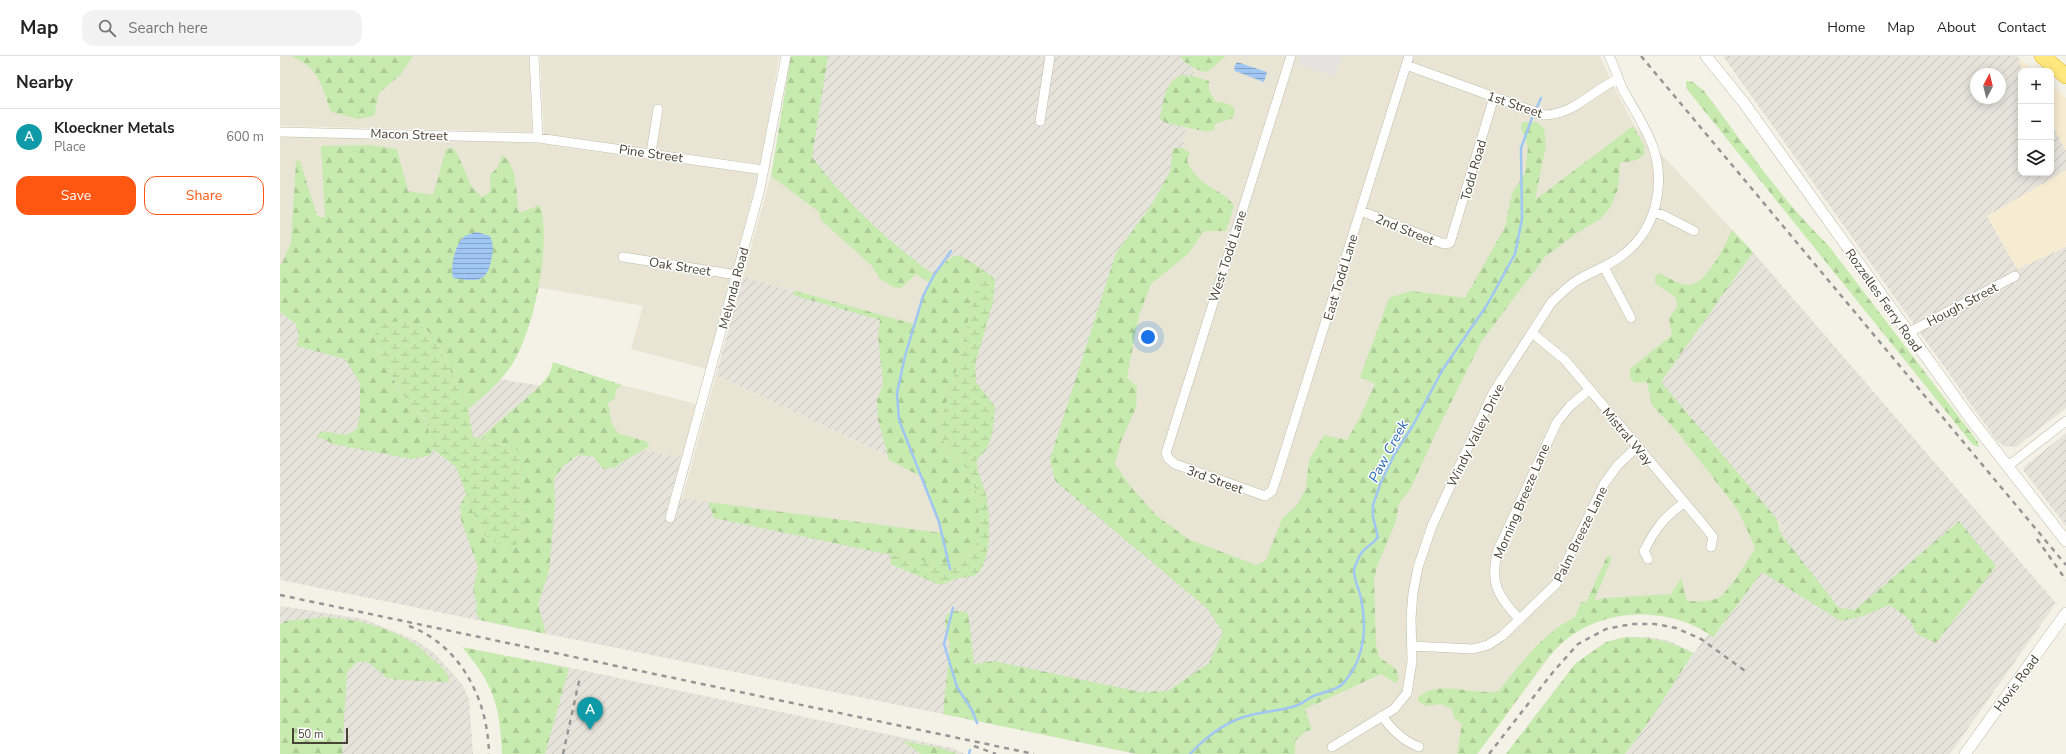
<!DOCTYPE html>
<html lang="en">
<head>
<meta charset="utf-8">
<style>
  :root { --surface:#fff; --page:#f2f2f2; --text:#222; --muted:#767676; --line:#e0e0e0; --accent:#ff5612 }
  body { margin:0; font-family:"Nunito Sans",sans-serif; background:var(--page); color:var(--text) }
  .controls { position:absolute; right:12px; top:12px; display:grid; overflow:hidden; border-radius:8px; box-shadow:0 2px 10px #0003 }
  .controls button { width:36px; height:36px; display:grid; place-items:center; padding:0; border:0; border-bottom:1px solid var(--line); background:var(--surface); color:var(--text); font:20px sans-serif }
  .compass { position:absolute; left:1690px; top:12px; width:36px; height:36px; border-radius:50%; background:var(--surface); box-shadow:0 2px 10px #0003; rotate:7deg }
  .scale { position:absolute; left:12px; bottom:10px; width:56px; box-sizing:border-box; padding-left:4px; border:2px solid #474335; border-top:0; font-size:11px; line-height:14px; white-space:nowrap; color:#474335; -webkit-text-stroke:3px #fff; paint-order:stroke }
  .you { position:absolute; left:868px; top:281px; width:14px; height:14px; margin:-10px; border:3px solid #fff; border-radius:50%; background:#1a73e8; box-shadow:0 0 0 6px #1a73e833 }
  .badge { display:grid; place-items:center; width:26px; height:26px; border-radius:50%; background:var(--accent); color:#fff; font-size:13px; font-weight:700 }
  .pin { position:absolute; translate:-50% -33px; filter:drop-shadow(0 1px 2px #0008) }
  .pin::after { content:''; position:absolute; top:21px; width:14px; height:12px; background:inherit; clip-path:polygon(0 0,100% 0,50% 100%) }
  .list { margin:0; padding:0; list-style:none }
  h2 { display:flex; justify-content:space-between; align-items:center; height:52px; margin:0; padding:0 16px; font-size:17px }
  h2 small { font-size:13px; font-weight:400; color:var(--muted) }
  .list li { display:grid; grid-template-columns:26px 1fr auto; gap:12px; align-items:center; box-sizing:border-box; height:56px; padding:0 16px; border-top:1px solid var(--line) }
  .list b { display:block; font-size:15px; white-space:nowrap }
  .list p { margin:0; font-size:13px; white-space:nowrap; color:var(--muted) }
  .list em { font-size:13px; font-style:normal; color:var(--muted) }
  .actions { display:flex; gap:8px; padding:12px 16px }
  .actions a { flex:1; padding:9px 0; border:1px solid var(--accent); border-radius:12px; text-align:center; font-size:14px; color:var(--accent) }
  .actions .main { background:var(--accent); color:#fff }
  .icon { flex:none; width:22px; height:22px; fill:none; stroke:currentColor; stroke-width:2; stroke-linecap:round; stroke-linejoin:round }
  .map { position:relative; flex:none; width:1786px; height:698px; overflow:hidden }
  header { display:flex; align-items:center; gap:24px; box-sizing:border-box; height:56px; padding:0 20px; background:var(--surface); border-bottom:1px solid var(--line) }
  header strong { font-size:19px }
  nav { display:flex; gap:22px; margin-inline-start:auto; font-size:14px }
  .search { width:280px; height:36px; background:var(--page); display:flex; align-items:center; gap:10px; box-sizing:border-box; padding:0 14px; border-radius:12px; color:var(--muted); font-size:15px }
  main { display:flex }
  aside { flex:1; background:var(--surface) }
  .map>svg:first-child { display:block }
  .residential { fill:#e8e5d4 }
  .commercial { fill:#f7ecd1 }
  .industrial { fill:url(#industrial-furrows); fill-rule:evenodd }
  .forest { fill:url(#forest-firs) }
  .wetland { fill:url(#wetland-marsh) }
  .parking { fill:#e5e3df }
  .water { fill:url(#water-rules) }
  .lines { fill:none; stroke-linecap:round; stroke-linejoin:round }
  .stream { stroke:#a0c6f3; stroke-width:2.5 }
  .minor-casing { stroke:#c0bba9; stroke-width:10 }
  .tertiary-casing { stroke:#c0bba9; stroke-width:12 }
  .trunk-casing { stroke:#e4ba31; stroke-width:16 }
  .minor { stroke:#fff; stroke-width:9 }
  .tertiary { stroke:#fff; stroke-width:11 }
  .trunk { stroke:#ffe87d; stroke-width:15 }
  .rail { stroke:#969696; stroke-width:2.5; stroke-dasharray:5 5; stroke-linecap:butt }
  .labels { text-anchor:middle; stroke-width:3; stroke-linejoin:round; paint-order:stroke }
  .street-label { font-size:13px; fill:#474335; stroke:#fff }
  .water-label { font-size:14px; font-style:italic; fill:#2a69b8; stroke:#fff }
</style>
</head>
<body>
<header>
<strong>Map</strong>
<div class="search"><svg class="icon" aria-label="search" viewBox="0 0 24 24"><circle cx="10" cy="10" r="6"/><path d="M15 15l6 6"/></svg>Search here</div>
<nav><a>Home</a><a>Map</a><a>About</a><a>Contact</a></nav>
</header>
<main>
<aside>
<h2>Nearby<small></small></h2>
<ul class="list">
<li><span class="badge" style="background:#0f9aa8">A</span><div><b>Kloeckner Metals</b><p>Place</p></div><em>600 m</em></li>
</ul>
<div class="actions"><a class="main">Save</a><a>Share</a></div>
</aside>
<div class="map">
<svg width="1786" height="698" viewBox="0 0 1786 698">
  <defs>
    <pattern id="industrial-furrows" width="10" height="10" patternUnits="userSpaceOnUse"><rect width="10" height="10" fill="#e6e3db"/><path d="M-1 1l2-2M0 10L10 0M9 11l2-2" fill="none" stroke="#c7c4bd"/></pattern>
    <pattern id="forest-firs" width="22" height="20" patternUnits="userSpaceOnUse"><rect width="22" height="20" fill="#c7eaae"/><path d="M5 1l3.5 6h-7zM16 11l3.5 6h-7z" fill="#acca96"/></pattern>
    <pattern id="wetland-marsh" width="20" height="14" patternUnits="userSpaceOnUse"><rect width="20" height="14" fill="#c7eaae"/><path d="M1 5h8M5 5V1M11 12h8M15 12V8" fill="none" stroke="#acca96"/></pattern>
    <pattern id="water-rules" width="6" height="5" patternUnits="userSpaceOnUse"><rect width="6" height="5" fill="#a0c6f3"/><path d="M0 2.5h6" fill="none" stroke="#84a2c6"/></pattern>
  </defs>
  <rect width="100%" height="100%" fill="#f4f2e6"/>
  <!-- residential -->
  <path class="residential" d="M0 0H249L252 76 0 70Z
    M260 0H499L481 108 264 78Z
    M916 0H1320L1335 33 1354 69 1473 196 1380 326 1505 473 1428 577 1401 564 1380 559 1356 557 1331 561 1305 570 1289 580 1273 596 1197 698H857L663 658 683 654 794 411 851 200 889 193Z
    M0 80 253 87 478 118 427 313 351 293 363 250 263 232 86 235 0 240Z
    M492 115 651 224 643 240 634 268 463 221Z
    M436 319 640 415 662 477 402 443Z
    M330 326 416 348 402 401 311 385Z"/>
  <!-- commercial -->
  <path class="commercial" d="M1741 4 1754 15H1743L1739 6Z
    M1771 29 1786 42V95L1771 67Z
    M1786 114V191L1737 213 1707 160Z"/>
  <!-- industrial -->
  <path class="industrial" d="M511 0H916L889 193 851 200 794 411 1002 570 947 641 683 654 663 658 0 524V240L83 302 276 332 273 310 330 326 311 385 402 401 390 441 662 477 640 415 436 319 463 221 634 268 643 240 651 224 492 115Z
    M1443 0H1737L1741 4 1739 6 1743 15H1741V117H1771V67L1786 95V114L1707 160 1737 213 1786 191V352L1736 391 1724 390 1717 385ZM1696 18H1720V42H1696Z
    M1473 196 1776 547 1670 698H1345L1373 660 1226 698 1296 607 1326 586 1346 581H1369L1390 585 1414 597 1505 473 1380 326Z
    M1786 377V470L1743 414 1745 410Z
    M0 550 84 563 137 585 155 598 182 628 189 643 193 698H0Z
    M253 604 672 692 685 698H252Z"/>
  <!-- forest -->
  <path class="forest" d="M11 0H133L121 18 99 37 94 60 78 63 51 56C41 28 40 13 11 0Z
    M511 0H548L532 101C565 146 609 186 654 219 662 209 667 202 679 199L701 212 673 327 659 369 665 390 686 412 698 440 699 475 695 496 679 506 656 507 611 499 434 462 428 446 662 477 642 421 609 404 598 363 597 344 603 328 598 280 600 264 516 240 512 237 516 235 634 268 643 240 650 227 636 218 621 232 613 231 600 223 591 209 541 164 539 156 491 120Z
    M900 0H946L927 16C917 15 906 9 900 0Z
    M901 19 913 20 929 25V34L935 45 949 48 955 53 953 62 935 68 934 74 928 76 886 67 880 63C882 49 885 25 901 19Z
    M1406 25 1413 26 1424 35C1464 87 1500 143 1548 189L1698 386 1699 391 1693 389 1406 32Z
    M1242 66H1256L1264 72 1266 89 1255 144 1353 70 1364 90 1365 97C1358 106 1350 106 1340 106L1338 133 1330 152 1320 163 1294 179 1265 201 1201 286 1155 379 1130 434 1119 447 1116 465 1098 508 1094 523 1096 588 1099 601 1116 613 1119 622 1116 627 1101 618 1025 653 1032 674 1026 675 1015 685V698H857L663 658 670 590 665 570 666 559C674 554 679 554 688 557L694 608 713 605 860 636 888 635 929 607 943 576 928 553 775 425 770 403 836 197 870 151 890 116 893 92H903L910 97 907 104C918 132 937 129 954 149L946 175H924L908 198 871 228 859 259 847 321 857 331 856 352 841 385 835 408 850 430 877 460 908 483 976 509 986 504 1002 463 1018 448 1026 432 1029 404 1044 379 1067 384 1080 361 1095 328 1080 321 1109 242 1131 235 1185 242 1225 171 1232 137 1245 117 1248 91 1241 72Z
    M90 89 117 93 128 135 153 139 166 93 173 92 178 99 191 130 202 141 210 136V119L218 111 222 99C238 109 236 140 239 157L260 149C272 189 254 272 233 307 221 326 205 339 188 353L155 281 141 270 97 292 105 305 117 330 133 352 143 362 150 377 151 391 154 394 148 400 131 403 53 388 37 380 41 375 66 379 77 373 80 358V327L65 303 17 290 19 281 16 268 0 256V211L11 187 16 105H20L37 160 45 162 41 90Z
    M1452 174 1473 196 1381 326 1496 462 1501 478 1559 552 1575 554 1679 465 1716 510 1656 587 1637 578 1629 563 1609 549 1583 560 1561 565 1482 516 1433 581C1416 568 1392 560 1371 559 1335 556 1298 568 1273 596 1262 608 1252 624 1242 637 1227 658 1212 678 1197 698H1177L1182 668 1174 662 1172 653 1161 648 1145 650 1138 645V641C1142 639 1147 634 1152 634 1174 629 1197 639 1219 635 1241 607 1262 578 1295 561L1301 546 1306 547 1327 500H1331V504L1314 545 1324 542 1391 538 1401 522 1407 545C1418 546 1433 546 1441 540 1450 533 1471 501 1475 491L1458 454 1399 378 1372 349 1367 326 1355 327 1349 321 1351 312 1392 279 1389 262 1397 251 1396 242 1375 227V220L1380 217C1389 222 1399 229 1409 229 1426 229 1446 188 1452 174Z
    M273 306 342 329 336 334 335 342 328 347 332 368 339 378 366 385 369 390C358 399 346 401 336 411L323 413 314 401 298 399 283 410 274 423 275 448 269 515 258 549 266 578 200 564 196 557 197 549 193 534 198 511 181 464 180 449 186 438 201 477 209 482 241 484 244 463 239 432 243 405 234 391 200 382 260 330 270 317Z
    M45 561C76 563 106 570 133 587 140 591 145 597 152 603 160 610 168 615 170 626L118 624 107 622 88 606H77L67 616 62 698H0V569L5 565Z
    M1346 581C1374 582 1388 584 1413 597L1373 660 1345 698H1226L1296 607 1326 586Z
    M182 591 289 612 265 698H222C220 649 214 629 182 591Z
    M623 685 661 692 678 698H641Z"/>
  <!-- wetland -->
  <path class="wetland" d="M701 212 715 223 713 246 695 309 696 326 715 351C713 370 714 390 697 403 696 416 703 427 706 439 710 456 713 509 695 519 692 521 685 521 680 522 673 523 667 527 660 529L610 508 611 499 656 507 679 506 695 496 699 475 698 440 686 412 665 390 659 369 673 327Z
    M120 265 141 270 155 281 188 353 193 381 234 391 240 397 243 405 239 432 244 463 241 484 233 491H223L201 477 176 411 151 391C150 381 149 370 143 361 140 357 135 355 132 351 122 338 95 294 95 280 95 276 98 272 100 268Z"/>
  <!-- parking -->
  <path class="parking" d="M1021 0H1061L1055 20 1018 8Z"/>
  <!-- water -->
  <path class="water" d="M957 6 987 16 984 26 955 15 954 11Z
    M197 176 210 180C214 189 213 196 211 205 206 229 193 225 173 222 170 210 175 188 185 180 188 178 194 177 197 176Z"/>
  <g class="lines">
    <!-- stream -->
    <path class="stream" d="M1257 51 1261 42
      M670 513 659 466 619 364 617 337 625 300 643 240 654 219 671 195
      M673 552 664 588 677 631 692 654 697 667
      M689 698 690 694
      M910 698C926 681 948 664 971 659 985 655 1000 655 1015 650 1023 648 1029 641 1036 639 1047 635 1059 634 1066 624 1086 600 1087 567 1080 538 1078 531 1073 520 1074 514 1075 509 1080 498 1083 495 1088 489 1093 489 1098 481L1093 461V449L1101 426 1115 397 1132 371 1163 313 1207 249 1235 198 1242 163 1241 92 1252 62"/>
    <defs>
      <path id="minor" d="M254 0 258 82
        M1011 0 886 397 888 402 895 408 985 440 992 435 999 414 1129 0
        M1126 9 1264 59C1294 59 1312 34 1338 23
        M760 65 770 0
        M0 76 258 82 484 114
        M371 97 378 53
        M1081 155 1164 188 1170 187 1214 41
        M1374 156 1385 160 1414 175
        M343 201 457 219
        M1324 211 1351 262
        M1252 277 1285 304 1421 466 1433 481 1431 491
        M1628 277 1735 220
        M1728 410 1786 365
        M390 462 480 133 506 0
        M1368 503 1364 495C1375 473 1384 461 1404 447
        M1239 563C1218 539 1209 528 1218 494L1277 366 1290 350 1309 334
        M1131 590 1193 593 1208 589 1222 580 1276 528 1324 428 1337 410 1357 391
        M1102 660C1112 674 1123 685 1139 691
        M1052 691 1114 653 1127 637 1132 605 1131 562 1133 537 1138 511 1152 470 1213 337 1271 247C1279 239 1287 231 1296 225 1312 215 1330 210 1344 198 1376 173 1386 129 1373 91 1366 71 1353 52 1343 34 1338 23 1335 11 1329 0"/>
      <path id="tertiary" d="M1426 0 1464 47 1690 362 1786 485
        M1685 698 1786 557"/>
      <path id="trunk" d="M1762 0 1786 20"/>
    </defs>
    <!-- minor casing -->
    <use href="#minor" class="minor-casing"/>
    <!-- tertiary casing -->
    <use href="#tertiary" class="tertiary-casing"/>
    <!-- trunk casing -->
    <use href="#trunk" class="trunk-casing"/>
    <!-- minor -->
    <use href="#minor" class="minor"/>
    <!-- tertiary -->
    <use href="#tertiary" class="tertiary"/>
    <!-- trunk -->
    <use href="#trunk" class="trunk"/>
    <!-- rail -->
    <path class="rail" d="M1361 0 1786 509
      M1757 483 1786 524
      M0 539 754 698
      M129 570C182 590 208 645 209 698
      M694 690 716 698
      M283 698 300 621
      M1209 698 1273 616 1298 588 1326 573 1352 568H1375L1396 572 1421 583 1468 617"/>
  </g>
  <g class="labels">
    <!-- street labels -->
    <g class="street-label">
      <text transform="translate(1235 48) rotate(19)" y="5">1st Street</text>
      <text transform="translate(129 78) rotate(2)" y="5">Macon Street</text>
      <text transform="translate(371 97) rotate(8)" y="5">Pine Street</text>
      <text transform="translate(1193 114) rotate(-74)" y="5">Todd Road</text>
      <text transform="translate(1125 173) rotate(22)" y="5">2nd Street</text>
      <text transform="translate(947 200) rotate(-72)" y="5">West Todd Lane</text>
      <text transform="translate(400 210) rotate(9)" y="5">Oak Street</text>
      <text transform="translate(1060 221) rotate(-73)" y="5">East Todd Lane</text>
      <text transform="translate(453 232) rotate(-75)" y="5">Melynda Road</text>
      <text transform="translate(1604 244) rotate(55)" y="5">Rozzelles Ferry Road</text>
      <text transform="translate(1682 248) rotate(-28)" y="5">Hough Street</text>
      <text transform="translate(1195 379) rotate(-64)" y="5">Windy Valley Drive</text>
      <text transform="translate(1348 380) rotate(50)" y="5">Mistral Way</text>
      <text transform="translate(935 423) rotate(20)" y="5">3rd Street</text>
      <text transform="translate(1241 445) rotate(-67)" y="5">Morning Breeze Lane</text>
      <text transform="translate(1300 478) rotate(-64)" y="5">Palm Breeze Lane</text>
      <text transform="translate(1736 627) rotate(-54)" y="5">Hovis Road</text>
    </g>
    <!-- water labels -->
    <g class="water-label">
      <text transform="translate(1108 395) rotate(-62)" y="5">Paw Creek</text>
    </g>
  </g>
</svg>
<div class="controls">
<button>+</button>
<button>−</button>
<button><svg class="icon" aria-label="layers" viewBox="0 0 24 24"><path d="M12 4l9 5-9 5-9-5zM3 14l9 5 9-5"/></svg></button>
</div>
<svg class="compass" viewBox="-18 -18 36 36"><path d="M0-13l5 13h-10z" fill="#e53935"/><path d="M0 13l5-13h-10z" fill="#767676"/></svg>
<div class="scale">50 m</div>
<div class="you"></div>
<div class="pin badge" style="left:310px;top:674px;background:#0f9aa8">A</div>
</div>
</main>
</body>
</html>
